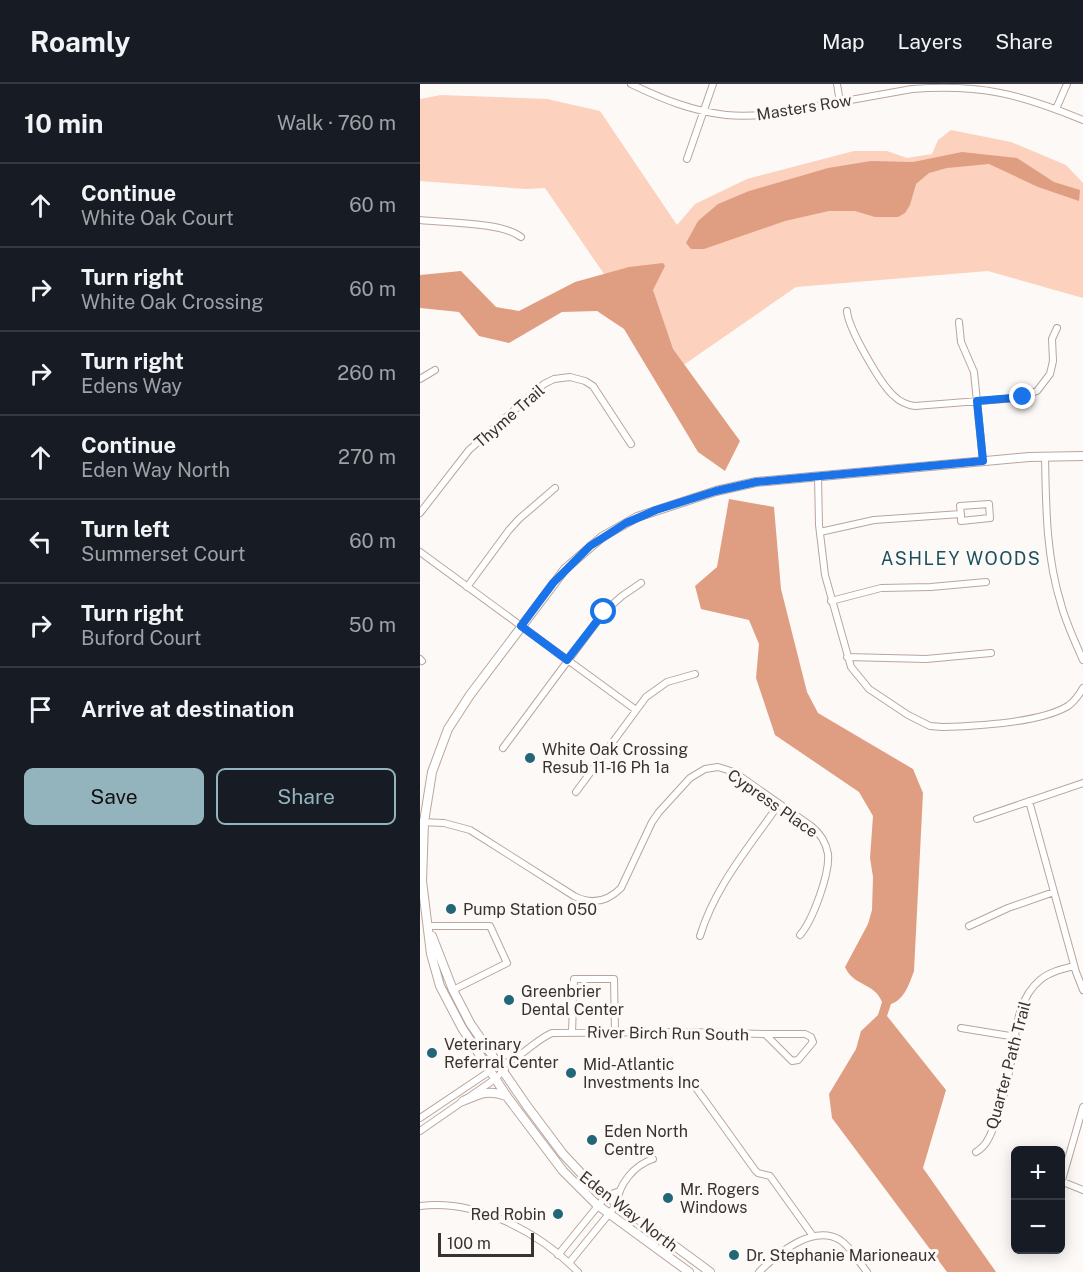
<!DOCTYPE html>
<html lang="en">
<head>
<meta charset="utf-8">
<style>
  :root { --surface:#171b24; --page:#242831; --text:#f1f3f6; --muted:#9ea1a6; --line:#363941; --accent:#94b4bd }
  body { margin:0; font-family:"Public Sans",sans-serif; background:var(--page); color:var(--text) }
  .controls { position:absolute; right:18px; bottom:18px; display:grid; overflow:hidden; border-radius:9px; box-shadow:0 3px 15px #0003 }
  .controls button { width:54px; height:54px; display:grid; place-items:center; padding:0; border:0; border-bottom:2px solid var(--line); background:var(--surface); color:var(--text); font:30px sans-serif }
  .scale { position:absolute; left:18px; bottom:15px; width:96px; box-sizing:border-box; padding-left:6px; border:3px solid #3a322e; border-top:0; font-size:16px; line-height:21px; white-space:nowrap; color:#3a322e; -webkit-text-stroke:4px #fdf9f7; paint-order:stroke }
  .stop { position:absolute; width:18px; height:18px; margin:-14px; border:4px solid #1a73e8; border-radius:50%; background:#fff }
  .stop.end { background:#1a73e8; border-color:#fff; box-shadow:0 2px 6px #0008 }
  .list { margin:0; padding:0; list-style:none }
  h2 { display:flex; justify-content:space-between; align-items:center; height:78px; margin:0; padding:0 24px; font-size:26px }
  h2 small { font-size:20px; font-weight:400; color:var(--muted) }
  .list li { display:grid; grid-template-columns:39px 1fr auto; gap:18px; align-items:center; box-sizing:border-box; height:84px; padding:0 24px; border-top:2px solid var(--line) }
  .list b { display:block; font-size:22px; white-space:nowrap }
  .list p { margin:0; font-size:20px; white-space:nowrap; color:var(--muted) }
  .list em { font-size:20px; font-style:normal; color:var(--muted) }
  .actions { display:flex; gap:12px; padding:18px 24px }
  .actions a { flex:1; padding:14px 0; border:2px solid var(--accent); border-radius:9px; text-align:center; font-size:21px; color:var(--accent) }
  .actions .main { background:var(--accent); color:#111 }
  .icon { flex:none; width:33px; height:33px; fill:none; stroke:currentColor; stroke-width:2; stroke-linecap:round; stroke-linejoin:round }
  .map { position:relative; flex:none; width:663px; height:1188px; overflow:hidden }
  header { display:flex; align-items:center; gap:36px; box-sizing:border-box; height:84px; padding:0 30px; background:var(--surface); border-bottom:2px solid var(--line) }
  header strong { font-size:28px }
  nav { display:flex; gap:33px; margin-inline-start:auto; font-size:21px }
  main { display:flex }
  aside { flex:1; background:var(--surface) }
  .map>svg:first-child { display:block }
  .green { fill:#fcd1be }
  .water { fill:#df9e81 }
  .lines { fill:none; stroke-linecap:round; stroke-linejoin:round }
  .minor-casing { stroke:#baa59c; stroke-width:8 }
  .tertiary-casing { stroke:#baa59c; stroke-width:10 }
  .minor { stroke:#fff; stroke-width:6 }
  .tertiary { stroke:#fff; stroke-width:8 }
  .route { stroke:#1a73e8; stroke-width:8 }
  .poi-dot { fill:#226778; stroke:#fdf9f7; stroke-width:2 }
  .labels { text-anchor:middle; stroke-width:6; stroke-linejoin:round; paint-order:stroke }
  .street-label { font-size:16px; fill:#3a322e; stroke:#fdf9f7 }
  .poi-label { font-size:16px; fill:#3a322e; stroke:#fdf9f7; text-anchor:start }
  .neighbourhood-label { font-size:18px; letter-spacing:1.5px; fill:#1a505e; stroke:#fdf9f7 }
</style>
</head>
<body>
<header>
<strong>Roamly</strong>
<nav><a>Map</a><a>Layers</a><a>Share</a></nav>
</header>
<main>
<aside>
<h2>10 min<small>Walk · 760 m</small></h2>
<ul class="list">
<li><svg class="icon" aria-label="ahead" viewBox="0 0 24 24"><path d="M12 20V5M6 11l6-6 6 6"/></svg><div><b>Continue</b><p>White Oak Court</p></div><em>60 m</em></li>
<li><svg class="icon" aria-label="right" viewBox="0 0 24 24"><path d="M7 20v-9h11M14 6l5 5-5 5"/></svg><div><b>Turn right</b><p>White Oak Crossing</p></div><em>60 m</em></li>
<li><svg class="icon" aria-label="right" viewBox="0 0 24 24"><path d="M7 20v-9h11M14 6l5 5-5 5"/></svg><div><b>Turn right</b><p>Edens Way</p></div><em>260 m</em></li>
<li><svg class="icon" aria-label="ahead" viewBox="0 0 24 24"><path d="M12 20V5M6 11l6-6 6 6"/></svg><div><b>Continue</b><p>Eden Way North</p></div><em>270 m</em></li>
<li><svg class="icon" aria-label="left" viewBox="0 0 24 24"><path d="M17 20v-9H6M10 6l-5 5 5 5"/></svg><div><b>Turn left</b><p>Summerset Court</p></div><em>60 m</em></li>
<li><svg class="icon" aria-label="right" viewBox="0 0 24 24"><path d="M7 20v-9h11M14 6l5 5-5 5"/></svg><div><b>Turn right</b><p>Buford Court</p></div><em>50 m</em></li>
<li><svg class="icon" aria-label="arrive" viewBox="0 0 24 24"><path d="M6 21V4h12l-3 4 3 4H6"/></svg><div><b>Arrive at destination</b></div></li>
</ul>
<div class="actions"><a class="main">Save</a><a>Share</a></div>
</aside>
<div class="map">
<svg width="663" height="1188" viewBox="0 0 663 1188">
  <rect width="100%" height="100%" fill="#fdf9f7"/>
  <!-- green -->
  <path class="green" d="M21 11 127 15 180 27 257 141 275 120 327 95 434 67H467L487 74 512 70 518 56 531 46 591 58 646 81 663 99V214L568 187 376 203 252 289 125 104 106 105 0 97V15Z"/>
  <!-- water -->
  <path class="water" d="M542 68 597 74 634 98 660 106 659 117 618 103 569 80 527 84 509 89 496 100 490 121 485 129 478 133H455L435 127H409L365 137 284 165H271L266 159 278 137 298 120 329 107 408 84 451 77 493 78Z
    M243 179 245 182 233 206 253 265 320 357 305 387 278 368 204 245 177 227 142 228 89 259 59 252 39 228 0 224V191L41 187 76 223 99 227 155 198 209 183Z
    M309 415 354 423 361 505 387 608 398 629 493 685 503 709 494 887C489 900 485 915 471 920L467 932 526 1006 503 1084 576 1188H527L412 1034 409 1010 436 965 441 947 458 931 462 918C454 898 434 903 425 883L448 840 452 826 453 793 450 774 453 732 439 708 355 651 336 594 339 560 329 536 281 525 275 502 297 483Z"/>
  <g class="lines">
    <defs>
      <path id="minor" d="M211 0C242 15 272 27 306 31 337 34 367 28 397 22 429 16 460 11 492 5 561 0 600 10 663 36
        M417 0 420 18
        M636 25 647 0
        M267 75 293 0
        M0 136C25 139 82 138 101 153
        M427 227C428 244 461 301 474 312 480 318 487 321 495 322L597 314 617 307 630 290 633 277 632 255 637 244
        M539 238 541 258 554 288 563 377
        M0 295 15 286
        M625 372C626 422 626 472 641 520 646 539 655 558 663 576
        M398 392 399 441 405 491 431 583 449 605 488 631 510 642 523 643C556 642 620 639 648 622 655 617 659 611 663 604
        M0 429 49 366 124 300 134 295 150 293 165 297 173 302 211 360
        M400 448 454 436 541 430V437L570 434 569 420 540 422 541 430
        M0 468 216 626
        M47 503 89 446 99 435 135 404
        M411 517 461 504 511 503 566 498
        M427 573 506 575 571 569
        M0 575 2 577
        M83 664 184 528 202 512 221 499
        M156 708 226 613 247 598 275 590
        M609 717 656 888 663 906
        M557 735 663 699
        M0 738 24 739 50 746 154 812C171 821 187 818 201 804L232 738 239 728 270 694 285 685 298 683 314 688 391 742C400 749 406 758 408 770 410 789 393 836 380 851
        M8 842H70L87 879 33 906
        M549 842 588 824 634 808
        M280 852C295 802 330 762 359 720
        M541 944 596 953
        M152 948 154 895H194L195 948
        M345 950H385L391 953 393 958 378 976 372 977Z
        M276 1004 335 1086 338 1089 350 1092 393 1152
        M0 1034 79 981C99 977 113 957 132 949L265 948 345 950
        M0 1047 75 995 85 985
        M556 1068C568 1061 571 1049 576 1037 582 1019 587 1001 590 983 596 953 595 917 620 896 629 888 642 885 654 882
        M643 1098 663 1106
        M640 1103 663 1023
        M0 1122C57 1115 119 1148 158 1188
        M138 1171 186 1112 197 1108
        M149 1179 197 1120C198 1101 214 1081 233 1075
        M339 1188C358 1169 393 1140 420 1156 431 1163 439 1178 447 1188"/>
      <path id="tertiary" d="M12 852 33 906 50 939 107 1022 143 1070 172 1101 290 1188
        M43 1017C59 1010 69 1005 86 1012
        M269 1188 176 1120 143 1087 88 1014 42 944 20 902 11 870 2 797 4 738 12 688 28 645 50 611 145 485 182 453 217 433 296 407 336 398 609 373 663 372"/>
    </defs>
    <!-- minor casing -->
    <use href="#minor" class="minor-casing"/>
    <!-- tertiary casing -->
    <use href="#tertiary" class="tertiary-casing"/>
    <!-- minor -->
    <use href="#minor" class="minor"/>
    <!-- tertiary -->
    <use href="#tertiary" class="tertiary"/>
  </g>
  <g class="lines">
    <!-- route -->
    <path class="route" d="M184 528 147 576 101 542 133 499 170 462 206 439 236 426 296 407 336 398 563 377 557 317 603 313"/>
  </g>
  <!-- markers -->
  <g class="poi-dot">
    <circle cx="110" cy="674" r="6"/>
    <circle cx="31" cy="825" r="6"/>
    <circle cx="89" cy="916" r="6"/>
    <circle cx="12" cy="969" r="6"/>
    <circle cx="151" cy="989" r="6"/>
    <circle cx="172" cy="1056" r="6"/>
    <circle cx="248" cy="1114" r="6"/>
    <circle cx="138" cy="1130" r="6"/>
    <circle cx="314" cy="1171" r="6"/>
  </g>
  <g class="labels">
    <!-- street labels -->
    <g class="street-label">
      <text transform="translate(384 23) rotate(-9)" y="6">Masters Row</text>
      <text transform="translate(89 332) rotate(-41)" y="6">Thyme Trail</text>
      <text transform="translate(353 719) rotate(35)" y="6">Cypress Place</text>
      <text transform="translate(248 949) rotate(1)" y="6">River Birch Run South</text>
      <text transform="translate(588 981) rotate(-75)" y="6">Quarter Path Trail</text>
      <text transform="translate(209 1127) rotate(38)" y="6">Eden Way North</text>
    </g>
    <!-- poi labels -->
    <g class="poi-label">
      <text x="122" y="671">White Oak Crossing<tspan x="122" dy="18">Resub 11-16 Ph 1a</tspan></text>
      <text x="43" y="831">Pump Station 050</text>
      <text x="101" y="913">Greenbrier<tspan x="101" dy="18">Dental Center</tspan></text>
      <text x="24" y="966">Veterinary<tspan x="24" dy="18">Referral Center</tspan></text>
      <text x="163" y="986">Mid-Atlantic<tspan x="163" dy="18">Investments Inc</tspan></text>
      <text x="184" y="1053">Eden North<tspan x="184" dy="18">Centre</tspan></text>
      <text x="260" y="1111">Mr. Rogers<tspan x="260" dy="18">Windows</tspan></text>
      <text x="126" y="1136" text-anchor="end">Red Robin</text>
      <text x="326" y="1177">Dr. Stephanie Marioneaux</text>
    </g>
    <!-- neighbourhood labels -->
    <g class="neighbourhood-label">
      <text x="541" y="481">ASHLEY WOODS</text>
    </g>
  </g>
</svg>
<div class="controls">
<button>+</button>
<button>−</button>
</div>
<div class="scale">100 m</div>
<div class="stop" style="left:184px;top:528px"></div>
<div class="stop end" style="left:603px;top:313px"></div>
</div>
</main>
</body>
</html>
